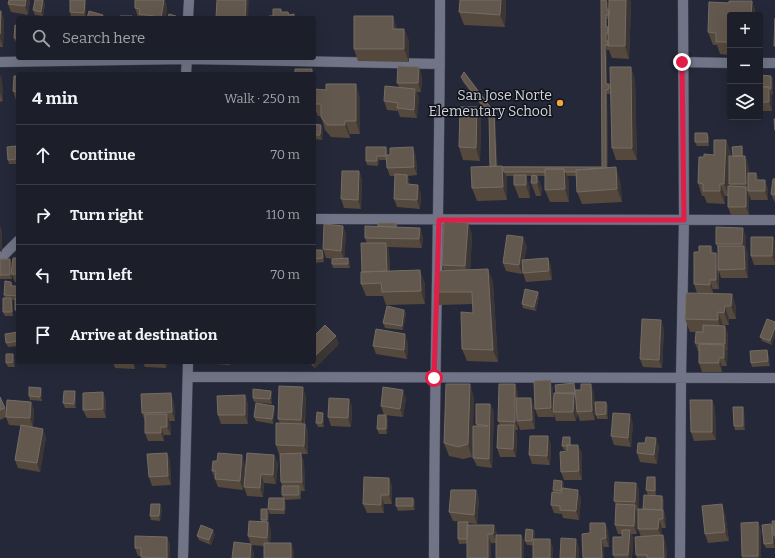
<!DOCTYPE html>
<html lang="en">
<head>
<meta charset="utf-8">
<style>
  :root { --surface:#1c1e2a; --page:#292b36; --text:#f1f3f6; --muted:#a0a2a8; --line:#3a3c47 }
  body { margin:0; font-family:Bitter,serif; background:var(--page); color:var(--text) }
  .controls { position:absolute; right:12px; top:12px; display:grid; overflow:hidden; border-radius:4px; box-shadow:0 4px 16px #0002 }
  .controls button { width:36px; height:36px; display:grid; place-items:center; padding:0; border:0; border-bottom:1px solid var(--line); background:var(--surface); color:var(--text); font:20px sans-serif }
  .stop { position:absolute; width:12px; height:12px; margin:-9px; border:3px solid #e11d48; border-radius:50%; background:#fff }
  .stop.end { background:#e11d48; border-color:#fff; box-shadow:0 1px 4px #0008 }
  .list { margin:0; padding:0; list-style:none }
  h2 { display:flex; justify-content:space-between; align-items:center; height:52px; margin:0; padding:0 16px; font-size:17px }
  h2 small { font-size:13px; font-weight:400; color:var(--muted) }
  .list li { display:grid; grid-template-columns:26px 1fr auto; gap:12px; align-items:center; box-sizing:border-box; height:60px; padding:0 16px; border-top:1px solid var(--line) }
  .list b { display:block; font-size:15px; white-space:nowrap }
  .list em { font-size:13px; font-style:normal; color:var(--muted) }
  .icon { flex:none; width:22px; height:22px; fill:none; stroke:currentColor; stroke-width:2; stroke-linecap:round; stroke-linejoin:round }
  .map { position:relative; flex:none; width:775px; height:558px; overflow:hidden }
  .search { position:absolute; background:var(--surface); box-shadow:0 4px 16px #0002; left:16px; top:16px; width:300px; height:44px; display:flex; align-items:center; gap:10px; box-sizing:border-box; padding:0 14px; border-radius:4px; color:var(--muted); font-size:15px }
  .panel { position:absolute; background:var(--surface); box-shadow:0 4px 16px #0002; left:16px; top:72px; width:300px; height:292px; border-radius:4px }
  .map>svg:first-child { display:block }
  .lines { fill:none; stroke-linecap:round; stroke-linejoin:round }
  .minor-casing { stroke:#414451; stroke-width:11 }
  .minor { stroke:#707486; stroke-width:10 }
  .wall { fill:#55493d; fill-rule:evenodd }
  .shaded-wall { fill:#3c3634 }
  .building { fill:#63584e; stroke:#746c65 }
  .route { stroke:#e11d48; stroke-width:5 }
  .poi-dot { fill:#f1a540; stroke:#101218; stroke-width:1.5 }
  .labels { text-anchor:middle; stroke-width:3; stroke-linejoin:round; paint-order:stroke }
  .poi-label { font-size:14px; fill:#d1d4de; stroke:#101218; text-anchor:end }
</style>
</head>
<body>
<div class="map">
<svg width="775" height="558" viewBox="0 0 775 558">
  <rect width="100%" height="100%" fill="#252838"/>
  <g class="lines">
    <defs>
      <path id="minor" d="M188 18 189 0
        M0 62 187 59 440 64
        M682 62 730 63
        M760 63H775
        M186 74 187 58
        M314 219 775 220
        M0 259 18 241
        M189 377 775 378
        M183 558 188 362
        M434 558C434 372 440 186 440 0
        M680 558 681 377 684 220 683 0"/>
    </defs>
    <!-- minor casing -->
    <use href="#minor" class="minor-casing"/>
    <!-- minor -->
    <use href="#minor" class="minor"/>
  </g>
  <!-- wall -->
  <path class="wall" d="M9 0H30L28 15 11 12 8 4Z
    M70 0H86V17H71L70 12Z
    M506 0 505 27 464 25 459 12Z
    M601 0H608V10H609V0H630L631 3 629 59 612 58 609 50H607V84H609L611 88 635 79 637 160H616L612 148 611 94H607L608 168 620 180 622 202 582 204 577 192 576 176H567L569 181V202H550L545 190V176H537L542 188 541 196H536L531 183V176H526L530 188V198H519L514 185V176H506L507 179V200L477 201 472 188 490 167 489 116 463 82 461 77 494 112 495 116 497 166 602 167ZM607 19H609L608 27H607Z
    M752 1 756 14 730 15V55L720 54 717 45H713L708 32 729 3Z
    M45 4 43 16 35 15 33 10Z
    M167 6 166 18H141L140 17H138L135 8Z
    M0 11 4 20 3 47H0Z
    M18 26V42H16L14 38Z
    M397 29H404L409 41V62L358 61 354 49Z
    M760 30 763 37 762 47H760Z
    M0 75 2 80 3 101 0 102Z
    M760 75 771 76 773 80V94H772V111H760Z
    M18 76V100H16L13 91Z
    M422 76 421 92H417L419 97 417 118 400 117 398 111 387 110 384 101 399 87 397 83Z
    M314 89 360 97V134H350V138L331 137 325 130 321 116H318L314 107Z
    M477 107 481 120 480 161 463 160 459 147Z
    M314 124 321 125 323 129 322 140 314 139Z
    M707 133 709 137V146H697L695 142Z
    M16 146 17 151 18 164H9L8 160Z
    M742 146 743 150V156H745L748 164 749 173H756L759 180H765L768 189V200H751L748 192 749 195V215H731L728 207V196H725V204L707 203 704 196H702L698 183 704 157 714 155 731 152 730 156H733Z
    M386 147 388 151V155L416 156 417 175 408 176 410 185 421 194 420 209 397 207 394 199 395 176H390L387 168V160H379L378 166 367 165 366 161Z
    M359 171 362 180 361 209 344 208 341 199Z
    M775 178V203L771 194Z
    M396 223 397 227 423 236 422 248 388 247 389 251 390 271 425 283V304L386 305 383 296H366L361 284 362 272 367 243 365 238 378 226Z
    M468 223 472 235 470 270 488 269 493 282 498 362 467 361 462 349 473 313V304L439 305 434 292 444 271 442 265Z
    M343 226 346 235 344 259 350 263V268H333L332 264 335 259 326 258 323 249Z
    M746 236V249L748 254V278H721L719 271V289H713V293H697L694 284 699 252 711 246 713 253 718 260V249L716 244Z
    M773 237 775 243V265H754L751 256Z
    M527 246 524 260 548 258 551 267 552 280 526 282 523 273V270L522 274 506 271 503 263Z
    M314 250H322L324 255V262L314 263Z
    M18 258V283L15 282 12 275V279H0V259L12 263V269Z
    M11 282 13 286H18V314H17L15 310V300H12L13 302V316H5L3 312 5 298 4 295Z
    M538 292 539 296 536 311 523 308 522 304Z
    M732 294 736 307V319H729V325H723L728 334 727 352V366H722V372H702L699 363V351H698L695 343 703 332H690L685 319Z
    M404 310 406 314 403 330 385 328 383 323Z
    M767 319 772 345 762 341 760 337Z
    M664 328 662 368 643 367 640 359Z
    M18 332V346L8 347 6 343Z
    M408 343 407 359 376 354 373 346Z
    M339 344 315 368 309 362H314Z
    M767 350 768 354 770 366 752 367 751 363Z
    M14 358 15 367H8L6 363Z
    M113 362H135V369L115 368Z
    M143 362H167L166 368 145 367Z
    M214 362H230V365L215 364Z
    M550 380 553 389V402L556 393 575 387 576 390 594 393 595 420 580 421 577 413 576 421H556L554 414V417H538L535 409Z
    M515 384 518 393V398L534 406 535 429 520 430 518 424V430H515L517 434 516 457H500L497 448 500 425 498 421Z
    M271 391 272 395V404L254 402 253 398Z
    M42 392V401L30 400 29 396Z
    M103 392 106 401V418H87L83 410Z
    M76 395V408H65L63 403Z
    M245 395 248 404V424H221L218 415Z
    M306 396 305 424 308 432V454H301L304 462 305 491H301V499L284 500 286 503 285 514H270L268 509 283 498 282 495V486L281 482 280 454H279L276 445 280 423 278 419Z
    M0 397 7 412 31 402 34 410 33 427 46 437 40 472 18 468 15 460 21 426 9 425 6 417 0 420Z
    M474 397 473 426H477L476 424 490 404 494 412 492 468 477 466 473 458V433L472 457 463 459 449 456 444 443Z
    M406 398 403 417 384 415 381 406Z
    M349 399 352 408 351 427 331 426 328 417Z
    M712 400 715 408 716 440 694 441 691 432Z
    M174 402 175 421H170L171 435H164V441H148L145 433V421L142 413Z
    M606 402 608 406V419H597L596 415Z
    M274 406 275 410 273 424 256 421 254 417Z
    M744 411 745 430H735L734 426Z
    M386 415 388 420 387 434H379L377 429Z
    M324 417V427H318L316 423Z
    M633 423 631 447 614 445 611 436Z
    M548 436 551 445 550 465 532 464 529 455Z
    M571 442V445L582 453V480H564L561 472 567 451V450H564L562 446Z
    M659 446 657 464 640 462 637 453Z
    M167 453 170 461 171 485 152 486 149 477Z
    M247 453 278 463 276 484 264 483 263 497 247 496 244 487Z
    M217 461 245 464 243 490 218 487 212 471Z
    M389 478 392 487V504H384V513H367L363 504Z
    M562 481 564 485 563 488 581 498 579 520 563 518 562 514 554 513 551 505 554 493 553 490Z
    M656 481V495H648L646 490Z
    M636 483 639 491V509H643L662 496 664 501V511L666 518V528H662V536L663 535 666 544 667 558H637L636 555 641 537 638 529V511H637V534H632L633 539 632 558H614L613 555 622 537V534H618L615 525 616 505 614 501Z
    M476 490 479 499 477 524 468 523 469 525 497 533V535H521L524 543H496L459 544 458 539 461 522 453 521 449 512Z
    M413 498 415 502V510L398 511 396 506Z
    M162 509 160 521 151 520 150 516Z
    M267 509 269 513 268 523 271 531 270 543 294 551V558H264V546L251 545 248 536 262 522 261 520Z
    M725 513 729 541 708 543 705 534Z
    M775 521V541L774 538 775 548H766L764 544 771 524 772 527Z
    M758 522 761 531V558H742V556Z
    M605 523 608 531 609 547H604V558H583L590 533Z
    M533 530 535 534 534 539 553 547 527 545 525 541Z
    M215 534 211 545 199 540 197 536Z
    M167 537 170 545V558H141V556H138L135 548Z"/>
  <!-- shaded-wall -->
  <path class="shaded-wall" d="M26 0H30L28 15 25 6Z
    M43 0 45 4 43 16 41 12Z
    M85 0H86V17L84 13Z
    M164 0H165L167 6 166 18H161Z
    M246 0H249L248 18H245Z
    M501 0H506L505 27 500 15Z
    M606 0H608V15L607 10Z
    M626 0H630L631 3 629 59 625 46Z
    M752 1 756 14V15H751Z
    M1 11 4 20 3 47 0 39Z
    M606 15 607 19V31L606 27Z
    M393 16 397 28V42L393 29Z
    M404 29 409 41V62L404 49Z
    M760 30 763 37 762 47 760 41Z
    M606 33 608 37V45L606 41Z
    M605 45 607 50V88L606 84Z
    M419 67 422 76 421 92 418 83Z
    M631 67 635 79 637 160 632 148Z
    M0 75 2 80 3 101 0 93Z
    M771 76 773 80V94L771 89Z
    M356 84 360 97V134L356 121Z
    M609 84 611 88V94L609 89Z
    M769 87 772 96V111L769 102Z
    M415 89 419 97 417 118 414 110Z
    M606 90 607 94 608 176 606 172Z
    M477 107 481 120 480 161 476 148Z
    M494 112 495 116 498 171 496 167Z
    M345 121 350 134V138L345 125Z
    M321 125 323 129 322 140 320 135Z
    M707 133 709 137V146L708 142Z
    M726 140 731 152 729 196 724 184Z
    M16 146 17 151 18 164 16 159Z
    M742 146 743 150 744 163 742 159Z
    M386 147 388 151V160L386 156Z
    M413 147 416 156 417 175 414 167Z
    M377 156 379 160 378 166 377 161Z
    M745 156 748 164 749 192 746 184Z
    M502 166 507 179V200L503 187Z
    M616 167 620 180 622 202 617 189Z
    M564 169 569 181V202L565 189Z
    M359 171 362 180 361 209 358 200Z
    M756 173 760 181 756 180Z
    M407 175 410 184V193L407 184Z
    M526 175 530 188V198L526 185Z
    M537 176 542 188 541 196 537 183Z
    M765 180 768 189V200L765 191Z
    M720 184 725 196V204L720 191Z
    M418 185 421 194 420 209 417 200Z
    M746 187 749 195V215L746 207Z
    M468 223 472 235 470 279 465 266Z
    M0 225 2 231V253L0 248Z
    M343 226 346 235 344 259 341 251Z
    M420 228 423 236 422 248 419 239Z
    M743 228 746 236V249L748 254V278L745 269 744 250 742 244Z
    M523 237 527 246 522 274 519 265Z
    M773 237 775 243V263L772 256Z
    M386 243 389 251 390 282 387 273Z
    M711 246 714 255 711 253Z
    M322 250 324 255V262L323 258Z
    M716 253 719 261 718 270 719 289 716 280Z
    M348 258 350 263V268L348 264Z
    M548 258 551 267 552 280 549 271Z
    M10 259 12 263V274H11L12 279 10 275Z
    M488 269 493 282 498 362 493 350Z
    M420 270 425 283V304L421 291Z
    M710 280 713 289V293L710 285Z
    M538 292 539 296 536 311 534 307Z
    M732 294 736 307V319L731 306Z
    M11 298 13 302V316L12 312Z
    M725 306 729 319V325L724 313Z
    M404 310 406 314 403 330 402 326Z
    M718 312 723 325 722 333 718 320Z
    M661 320 664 328 662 368 659 360Z
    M725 326 728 334V352L725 344Z
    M775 327V336L772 345 770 341Z
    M405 334 408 343 407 359 404 350Z
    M336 336 339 344 315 368 313 362H314V357Z
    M724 345 728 353 727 366 724 358Z
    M767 350 768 354 770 366 768 361Z
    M13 354 14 358 15 367 13 362Z
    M719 358 722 366V372L719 363Z
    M132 362H135V369Z
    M164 362H167L166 368Z
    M550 380 553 389 554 412H553L554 417 551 408Z
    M470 384 474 397 472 457 468 444Z
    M515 384 518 393V421H517L518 424V430L515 422Z
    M591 384 594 393 595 420 592 411Z
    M303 387 306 396 304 428 301 420Z
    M41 388 42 392V401L40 397Z
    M403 390 406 398 403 417 400 409Z
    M75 391 76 395V408L74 404Z
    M271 391 272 395V404L270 399Z
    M103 392 106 401V418L103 409Z
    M171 393 174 402 175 421 172 412Z
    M574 393 577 402 576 421 573 412Z
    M245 395 248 404V424L245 415Z
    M531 398 534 406 535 429 532 420Z
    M349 399 352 408 351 427 348 418Z
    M712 400 715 408 716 440 712 432Z
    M31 402 34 410 33 427 30 418Z
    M606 402 608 406V419L606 414Z
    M490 404 494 412 492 468 489 459Z
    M274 406 275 410 273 424 272 419Z
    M743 407 744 411 745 430 743 426Z
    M323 413 324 417V427L322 423Z
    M167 414 170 422 171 435 167 427Z
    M630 414 633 423 631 447 628 438Z
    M386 415 388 420 387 434 386 429Z
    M305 424 308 432V454L304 446Z
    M514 425 517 434 516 457 513 449Z
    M161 427 164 435V441L161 433Z
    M43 429 46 437 40 472 37 463Z
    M548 436 551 445 550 465 547 456Z
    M570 437 571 442V450L570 446Z
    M656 438 659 446 657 464 654 455Z
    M578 445 582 453V480L579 471Z
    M167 453 170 461 171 485 168 476Z
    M301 453 304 462 305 491 302 482Z
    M242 455 245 464 243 490 240 481Z
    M274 455 278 463 276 484 273 475Z
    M261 474 264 483 263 497 260 488Z
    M655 477 656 481V495L655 491Z
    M389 478 392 487V504L389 495Z
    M562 481 564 485 563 495 561 491Z
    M636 483 639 491V511L635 502Z
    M299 486 300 490 301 499 299 495Z
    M476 490 479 499 477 524 474 515Z
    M578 490 581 498 579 520 576 511Z
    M381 495 384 504V513L381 505Z
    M662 496 664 501V511L666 518V528L663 519 662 510Z
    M284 498 286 503 285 514 284 510Z
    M413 498 415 502V510L413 506Z
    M160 504 162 509 160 521 159 516Z
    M722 504 725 513 729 541 725 532Z
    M635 505 638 514 637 534 634 526Z
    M267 509 269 513 268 523 271 531 270 546 267 538 268 523 267 520Z
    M659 519 662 528V538L658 529Z
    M758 522 761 531V558H759L758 556Z
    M605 523 608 531 609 547 606 538Z
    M771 524 773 528V535L774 538 775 548 773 543Z
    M494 525 497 533V543L493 534Z
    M213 530 215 534 211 545 209 540Z
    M533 530 535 534 534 546 532 541Z
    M630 530 633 539 632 558H629L628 555Z
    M488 534 491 543V558H488Z
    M521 535 524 543V558H521Z
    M663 535 666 544 667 558H664Z
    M167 537 170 545V558H167Z
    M550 539 553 547V558H550Z
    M576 539 579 548V558H575Z
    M601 539 604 547V558H602Z
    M291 543 294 551V558H291Z
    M251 544 254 553V558H250Z"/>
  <!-- building -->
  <path class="building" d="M9 0H26L25 6 8 4Z
    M35 0H43L41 12 33 10Z
    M70 0H85L84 13 70 12Z
    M135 0H164L161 18H153L154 16 139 14 140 9 135 8Z
    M217 0H246L245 18H216Z
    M460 0H501L500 15 459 12Z
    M601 0H606L607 10H609V15H606V27H608V33H606V41H608V45H605L606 84H609V89L606 90V168L576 170V172H565L564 169H545V172H504L502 167H602Z
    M609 0H626L625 46H608Z
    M729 1H752L751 15H730V42H716V33L708 32 709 2 729 3Z
    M273 9H281V12H288L289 15 294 14V18H270L269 16H273Z
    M0 11H1L0 34Z
    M89 11 103 15 102 18H87Z
    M169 14 176 16V18H168Z
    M120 16H132V18H120Z
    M354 16H393V29H404V49H354Z
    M775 18V46H774Z
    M15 25 18 26V38H14Z
    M398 66 419 67 418 83H397Z
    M610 67H631L632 148H612Z
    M295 69H312V74H295Z
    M464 72 494 112 496 166 490 167 489 114 461 77Z
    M257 73H269V74H257Z
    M760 75 771 76V89H770L769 87H760Z
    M14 76H18V92L13 91Z
    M326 84H356V121H345V125H327L321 117V104H314V89L326 90Z
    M385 86 415 89 414 110 397 108 398 103 384 101Z
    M760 87H769V102H760Z
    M460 107H477L476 148 459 147Z
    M774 119H775V130Z
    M314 124 321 125 320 135H314Z
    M695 133H707L708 142H695Z
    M714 140H726L724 184H720V191H703V184L698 183 699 157H704V154L714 155Z
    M16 146V159L8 160 7 147Z
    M742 146V156H733L732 147Z
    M366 147H386V156H377V161H366Z
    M413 147 414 167 387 168 386 155H390V148Z
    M729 156H745L746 184H729Z
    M502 166 503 187 472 188 471 167Z
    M616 167 617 189 577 192 576 170Z
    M545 169H564L565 189 545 190Z
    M342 171H359L358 200 341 199Z
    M748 173H756V180H765V191H748Z
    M395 174 407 175V184L418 185 417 200 394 199Z
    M514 175H526V185H514Z
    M532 175 537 176V183H531Z
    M775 178V195L771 194 773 179H775Z
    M728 186 746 187V207H728Z
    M444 221 468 223 465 266 442 265Z
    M378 223H396V227L378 226Z
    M324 224 343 226 341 251 323 249Z
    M365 226 420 228 419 239 365 238Z
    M716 227 743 228 742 244H716Z
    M507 235 523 237 519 265 503 263Z
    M751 237H773L772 256H751Z
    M361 243H386L387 271 362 272Z
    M699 246H711V253H716V280H710V285L694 284V252H699Z
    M718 246H744L745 269 718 270Z
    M314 250H322L323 258 314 259Z
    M13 258H18V274H11Z
    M348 258V264H332V259Z
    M548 258 549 271 523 273 522 260Z
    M0 259H10V275H0Z
    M488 269 493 350 462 349 461 312 473 313 472 292H434L437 271Z
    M420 270 421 291 382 292 381 283 361 284V272Z
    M5 281 11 282V286H18V296L4 295Z
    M525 289 538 292 534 307 522 304Z
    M686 293 732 294 731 306H725L724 313 718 312V320L685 319Z
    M3 298H11L12 312H3Z
    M15 298H18V310H15Z
    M387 306 404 310 402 326 383 323Z
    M642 319 661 320 659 360 640 359Z
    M767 319 775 322V327L770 341 760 337Z
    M325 325 336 336 314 357V336Z
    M703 325 725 326V344L695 343 696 332H703Z
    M376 329 405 334 404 350 373 346Z
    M18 332V341L6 343 5 334Z
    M699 344 724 345V358H719V363H699Z
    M767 350 768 361 751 363 750 351Z
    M6 354H13V362L6 363Z
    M550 380 551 408 535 409 534 381Z
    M574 383 575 394 556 393 555 385Z
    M446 384H470L468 444 458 447 444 443Z
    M499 384H515V422L498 421Z
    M581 384H591L592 411 577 412 575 390H581Z
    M279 386 303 387 301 420 278 419Z
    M29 387 41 388 40 397 29 396Z
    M383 387 403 390 400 409 381 406Z
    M253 389 271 391 270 399 253 398Z
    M64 391H75L74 404 63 403Z
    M103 392V409L83 410V393Z
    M171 393 172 412 142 413 141 394Z
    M554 393H574L573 412H553Z
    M245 395V415H218L217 396Z
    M0 397 5 408 0 410Z
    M329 398 349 399 348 418 328 417Z
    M516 398H531L532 420 517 421Z
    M7 400 31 402 30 418 6 417Z
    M690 400H712V432H691Z
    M595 402H606V414L596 415Z
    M256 403 274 406 272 419 254 417Z
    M476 404H490L489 459 473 458V426H488L476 424Z
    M733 407H743V426H734Z
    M317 412 323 413 322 423H316Z
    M613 413 630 414 628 438 611 436Z
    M145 414H167V427H161V433H145Z
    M378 415H386V429H377Z
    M276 423 305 424 304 446 276 445Z
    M21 425 43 429 37 463 15 460Z
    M498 425H514L513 449 497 448Z
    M530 436H548L547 456 529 455Z
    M563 437H570V445H567V446H562Z
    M646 437 656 438 654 455 637 453 638 443H645Z
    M567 445H578L579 471 561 472 560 452 567 451Z
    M167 453 168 476 149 477 147 454Z
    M218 453 242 455 240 481 215 479 216 471H212L213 461H217Z
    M247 453 274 455 273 475 261 474 260 488 244 487Z
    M301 453 302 482H281L280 454Z
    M364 477 389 478V495H381V505L363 504Z
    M647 477H655V491L646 490Z
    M554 480 562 481 561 491 553 490Z
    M615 482 636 483 635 502 614 501Z
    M282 486H299V495H282Z
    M562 488 578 490 576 511 560 510V506L551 505 552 492 561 493Z
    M451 490H476L474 515 449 512Z
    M644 495 662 496V510L643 509Z
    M269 498H284V510L268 509Z
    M396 498H413V506H396Z
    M151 504H160L159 516H150Z
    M616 504 635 505 634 526 615 525Z
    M722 504 725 532 705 534 702 506Z
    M261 509H267V520H261Z
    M638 509 663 510V519H659L658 529H638Z
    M249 521 268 522 267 538 248 536Z
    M772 521H775V535H773Z
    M458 522H468L467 539H458Z
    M758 522V556H742L741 523Z
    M590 523H605L606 538 601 539 602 558H583L582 534 590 533Z
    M771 524 773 543 764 544 762 525Z
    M201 525 213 530 209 540 197 536Z
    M467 525H494L493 534H488V558H467Z
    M526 529 533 530 532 541H525Z
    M622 530H630L628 555H613V537H622Z
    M496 535H521V558H496Z
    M663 535 664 558H647V555H636L635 537Z
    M135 536 167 537V558L141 557V548H135Z
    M561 538 576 539 575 558H560Z
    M533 539H550V558H533Z
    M234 542 251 544 250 558H232Z
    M264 543H291V558H264Z"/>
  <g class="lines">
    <!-- route -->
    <path class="route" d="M434 378 439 220H684L682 62"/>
  </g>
  <!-- markers -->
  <circle class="poi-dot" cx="560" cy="103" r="4"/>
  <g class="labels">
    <!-- poi labels -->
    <g class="poi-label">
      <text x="552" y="100">San Jose Norte<tspan x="552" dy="16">Elementary School</tspan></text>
    </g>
  </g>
</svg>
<div class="controls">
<button>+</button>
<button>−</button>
<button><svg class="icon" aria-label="layers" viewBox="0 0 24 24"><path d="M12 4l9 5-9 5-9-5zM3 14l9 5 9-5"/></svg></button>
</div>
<div class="stop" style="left:434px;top:378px"></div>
<div class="stop end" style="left:682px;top:62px"></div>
<div class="search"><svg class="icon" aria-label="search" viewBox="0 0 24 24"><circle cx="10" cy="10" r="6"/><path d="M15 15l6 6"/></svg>Search here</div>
<section class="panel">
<h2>4 min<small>Walk · 250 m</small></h2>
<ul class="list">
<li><svg class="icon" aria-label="ahead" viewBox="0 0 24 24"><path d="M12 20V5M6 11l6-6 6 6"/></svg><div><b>Continue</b></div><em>70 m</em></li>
<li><svg class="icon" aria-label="right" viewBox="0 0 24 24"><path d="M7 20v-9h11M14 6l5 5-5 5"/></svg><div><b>Turn right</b></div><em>110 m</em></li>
<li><svg class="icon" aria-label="left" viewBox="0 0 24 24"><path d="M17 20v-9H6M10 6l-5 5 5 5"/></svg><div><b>Turn left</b></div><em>70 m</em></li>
<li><svg class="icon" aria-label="arrive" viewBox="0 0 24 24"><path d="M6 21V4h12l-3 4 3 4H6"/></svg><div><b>Arrive at destination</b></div></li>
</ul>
</section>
</div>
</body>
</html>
